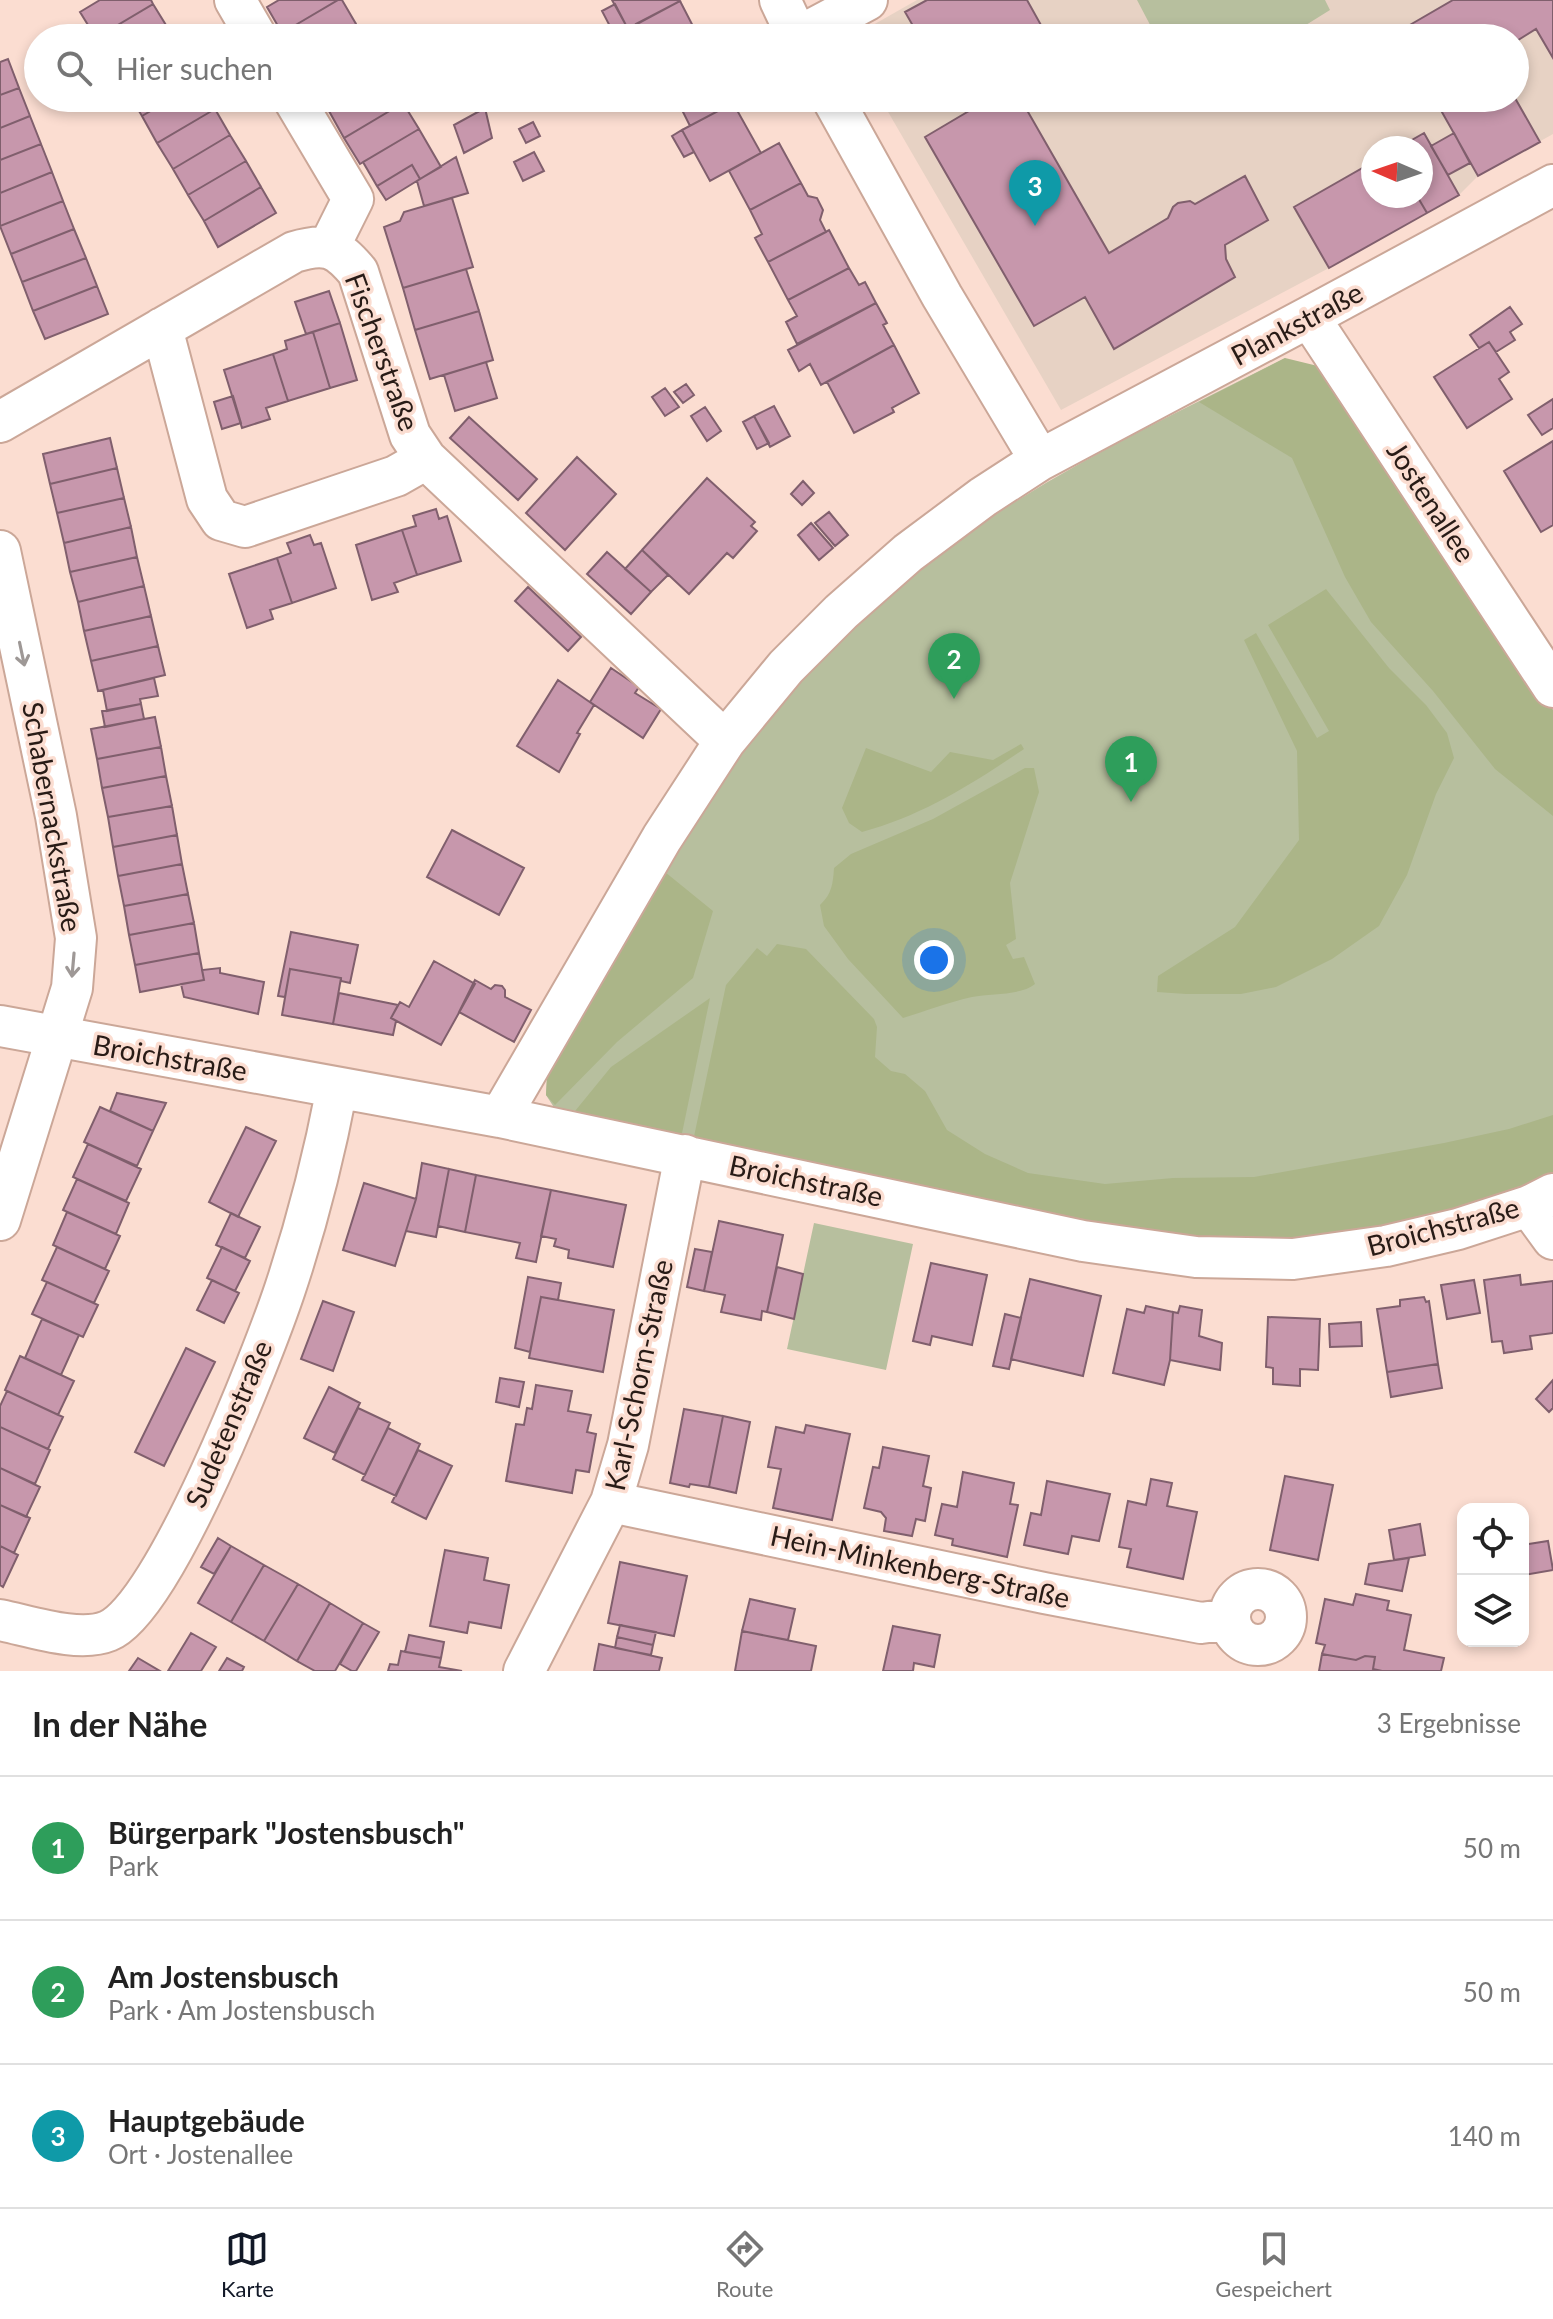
<!DOCTYPE html>
<html lang="de">
<head>
<meta charset="utf-8">
<style>
  :root { --surface:#fff; --page:#f2f2f2; --text:#222; --muted:#767676; --line:#e0e0e0; --accent:#111827 }
  body { margin:0; font-family:Lato,sans-serif; background:var(--page); color:var(--text) }
  .controls { position:absolute; right:24px; bottom:24px; display:grid; overflow:hidden; border-radius:16px; box-shadow:0 4px 12px #0003 }
  .controls button { width:72px; height:72px; display:grid; place-items:center; padding:0; border:0; border-bottom:2px solid var(--line); background:var(--surface); color:var(--text); font:40px sans-serif }
  .compass { position:absolute; left:1361px; top:136px; width:72px; height:72px; border-radius:50%; background:var(--surface); box-shadow:0 4px 12px #0003; rotate:272deg }
  .you { position:absolute; left:934px; top:960px; width:28px; height:28px; margin:-20px; border:6px solid #fff; border-radius:50%; background:#1a73e8; box-shadow:0 0 0 12px #1a73e833 }
  .badge { display:grid; place-items:center; width:52px; height:52px; border-radius:50%; background:var(--accent); color:#fff; font-size:26px; font-weight:700 }
  .pin { position:absolute; translate:-50% -66px; filter:drop-shadow(0 2px 4px #0008) }
  .pin::after { content:''; position:absolute; top:42px; width:28px; height:24px; background:inherit; clip-path:polygon(0 0,100% 0,50% 100%) }
  .list { margin:0; padding:0; list-style:none }
  h2 { display:flex; justify-content:space-between; align-items:center; height:104px; margin:0; padding:0 32px; font-size:34px }
  h2 small { font-size:26px; font-weight:400; color:var(--muted) }
  .list li { display:grid; grid-template-columns:52px 1fr auto; gap:24px; align-items:center; box-sizing:border-box; height:144px; padding:0 32px; border-top:2px solid var(--line) }
  .list b { display:block; font-size:30px; white-space:nowrap }
  .list p { margin:0; font-size:26px; white-space:nowrap; color:var(--muted) }
  .list em { font-size:26px; font-style:normal; color:var(--muted) }
  .icon { flex:none; width:44px; height:44px; fill:none; stroke:currentColor; stroke-width:2; stroke-linecap:round; stroke-linejoin:round }
  .map { position:relative; flex:none; width:1553px; height:1671px; overflow:hidden }
  .search { position:absolute; background:var(--surface); box-shadow:0 4px 12px #0003; left:24px; right:24px; top:24px; height:88px; display:flex; align-items:center; gap:20px; box-sizing:border-box; padding:0 28px; border-radius:44px; color:var(--muted); font-size:30px }
  .sheet { height:536px; background:var(--surface) }
  nav { display:flex; justify-content:space-around; align-items:center; box-sizing:border-box; height:112px; border-top:2px solid var(--line); background:var(--surface); font-size:22px; color:var(--muted) }
  nav a { display:grid; justify-items:center; gap:4px }
  nav .on { color:var(--accent) }
  .map>svg:first-child { display:block }
  .education { fill:#e7d2c4; fill-rule:evenodd }
  .green { fill:#b7bf9e }
  .forest { fill:#abb588 }
  .building { fill:#c797ac; stroke:#805f6d; stroke-width:2 }
  .lines { fill:none; stroke-linecap:round; stroke-linejoin:round }
  .minor-casing { stroke:#cba798; stroke-width:44 }
  .minor { stroke:#fff; stroke-width:40 }
  .oneway { stroke:#9e9896 }
  .labels { text-anchor:middle; stroke-width:7; stroke-linejoin:round; paint-order:stroke }
  .street-label { font-size:28px; fill:#281b16; stroke:#fbddd1 }
</style>
</head>
<body>
<div class="map">
<svg width="1553" height="1671" viewBox="0 0 1553 1671">
  <rect width="100%" height="100%" fill="#fbddd1"/>
  <!-- education -->
  <path class="education" d="M917 0H1553V134L1478 176 1459 195 1329 268 1061 410 880 98H1515V38H850ZM1373 148H1421V196H1373Z"/>
  <!-- green -->
  <path class="green" d="M1137 0H1325L1330 10 1285 38H1157Z
    M1285 358 1553 710V1178L1195 1243 557 1112 546 1095 547 1077C609 969 666 856 740 756 809 664 896 579 993 516 1086 455 1187 408 1285 358Z
    M814 1223 913 1244 886 1370 787 1349Z"/>
  <!-- forest -->
  <path class="forest" d="M1285 358 1326 368 1553 710V816L1495 769 1433 691 1371 622 1345 577 1292 458 1199 402Z
    M1326 589 1389 668 1426 705 1447 733 1454 758 1436 794 1407 875 1379 926 1332 959 1276 987 1241 994H1186L1157 992 1158 976 1235 927 1299 840 1297 751 1244 640 1256 633 1317 738 1329 731 1268 625Z
    M1021 744 1024 749C972 784 924 815 862 832L849 823 842 808 866 748 931 772 950 752 993 760Z
    M1025 768H1034L1039 792 1010 883 1016 939 1006 945 1013 959 1024 957 1035 984C1020 996 991 993 972 997 949 1002 926 1011 903 1018L848 959 824 926 820 905C832 894 833 883 834 868L851 854 933 819Z
    M665 872 713 911 693 978 617 1042 555 1105 546 1095 547 1077Z
    M777 944 806 949 874 1019 877 1027 875 1057 891 1071 905 1074 925 1091 947 1130 985 1154 1028 1173 1105 1184 1173 1178 1254 1177 1444 1143 1509 1129 1553 1115V1178L1387 1231 1290 1242 1195 1243 692 1146 726 985 757 948 767 956Z
    M710 998 680 1143 571 1116 611 1067Z"/>
  <!-- building -->
  <path class="building" d="M100 0H151L153 4 96 38 80 12Z
    M279 0H338L282 33 267 7Z
    M338 0H342L356 24 333 38H285L282 33Z
    M612 0H679L680 1 628 29Z
    M927 0H1027L1046 34 1039 38H920L905 12Z
    M1453 0H1553V58L1536 29 1515 42V38H1399L1396 33Z
    M680 1 695 30 680 38H644L636 24Z
    M153 4 169 30 155 38H96Z
    M615 4 628 29 615 36 602 11Z
    M356 24 364 38H333Z
    M8 59 19 88 0 95V62Z
    M19 88 30 116 0 128V95Z
    M131 98H173L142 116Z
    M173 98H209L215 109 157 143 142 116Z
    M321 98H351L329 111Z
    M351 98H400L403 103 344 138 329 111Z
    M637 98H676L677 100 658 110 654 104 643 110Z
    M676 98H731L733 103 690 126Z
    M991 98H1020L1109 253 1168 218 1173 207 1178 203 1190 201 1195 204 1245 176 1268 220 1225 245 1226 259 1235 277 1114 349 1085 297 1034 326 925 137Z
    M1434 98H1515L1540 142 1478 176Z
    M403 103 419 129 360 164 344 138Z
    M733 103 761 153 710 181 682 130Z
    M485 108 492 138 464 153 454 125Z
    M215 109 230 135 173 169 157 143Z
    M30 116 41 144 0 160V128Z
    M533 122 540 136 526 143 519 129Z
    M419 129 441 167 420 179 412 165 377 186 363 162Z
    M682 130 694 152 684 157 672 136Z
    M1424 133 1459 195 1427 213 1417 196H1421V148H1398Z
    M1454 133 1470 163 1448 175 1431 146Z
    M230 135 246 161 188 195 173 169Z
    M779 143 801 183 750 210 729 171Z
    M41 144 52 172 0 193V160Z
    M534 152 544 171 523 181 514 162Z
    M456 157 468 193 424 206 417 181Z
    M246 161 261 187 204 221 188 195Z
    M1373 162V196H1417L1427 213 1329 268 1294 207Z
    M412 165 420 179 386 200 377 186Z
    M52 172 63 201 0 226V193Z
    M801 183 808 196 817 198 823 210 820 220 826 232 768 262 755 238 762 234 750 210Z
    M261 187 276 213 218 247 204 221Z
    M452 198 473 267 403 288 384 227 400 221 404 212Z
    M63 201 74 229 11 254 0 226Z
    M74 229 86 258 22 282 11 254Z
    M829 230 849 268 788 300 768 262Z
    M86 258 97 286 33 311 22 282Z
    M849 268 859 285 865 282 876 303 797 344 786 322 797 316 788 300Z
    M466 269 479 311 415 330 403 288Z
    M97 286 108 314 45 339 33 311Z
    M329 291 340 323 306 334 295 302Z
    M876 303 887 323 883 325 894 345 821 385 810 364 799 371 788 350Z
    M1510 307 1522 324 1510 332 1515 340 1496 352 1489 342 1479 348 1470 335Z
    M479 311 493 360 430 379 415 330Z
    M340 323 357 380 330 388 313 332Z
    M313 332 330 388 288 401 273 354 287 349 285 341Z
    M1489 342 1509 372 1499 379 1512 399 1467 428 1434 377Z
    M894 345 919 393 892 408 894 412 854 433 827 382Z
    M273 354 288 401 266 408 270 419 242 428 224 370Z
    M486 362 497 398 455 411 444 375Z
    M686 384 694 395 683 403 674 392Z
    M665 388 679 407 665 416 652 397Z
    M233 396 241 423 222 429 214 402Z
    M1553 399V428L1542 435 1528 415Z
    M774 406 790 436 770 447 754 416Z
    M705 407 721 431 707 441 691 416Z
    M754 416 769 443 757 449 743 422Z
    M469 417 537 479 518 500 450 438Z
    M110 438 117 468 50 484 43 454Z
    M1553 441V525L1541 532 1504 471Z
    M577 457 616 494 565 550 526 513Z
    M117 468 124 498 57 513 50 484Z
    M707 478 755 522 751 526 757 531 733 558 727 553 689 594 642 550Z
    M803 481 814 493 802 505 791 494Z
    M124 498 131 527 64 543 57 513Z
    M436 509 439 519 447 516 461 561 417 575 402 530 416 526 413 516Z
    M829 512 848 535 835 546 815 523Z
    M811 523 833 548 819 560 798 535Z
    M131 527 137 557 70 572 64 543Z
    M402 530 417 575 394 583 398 592 372 600 356 545Z
    M310 535 314 545 321 543 336 588 292 603 277 558 291 553 287 543Z
    M642 550 668 575 651 592 625 569Z
    M607 552 651 592 631 614 587 574Z
    M137 557 144 586 78 602 70 572Z
    M277 558 292 603 270 610 273 619 247 628 229 574Z
    M144 586 151 616 84 631 78 602Z
    M528 587 581 637 568 651 515 601Z
    M151 616 158 646 91 661 84 631Z
    M158 646 165 675 98 691 91 661Z
    M611 668 639 687 635 693 661 709 643 738 590 702Z
    M154 678 158 696 140 699 141 704 107 711 103 690Z
    M558 680 594 705 577 733 580 734 559 772 517 746Z
    M141 704 144 719 105 727 102 711Z
    M155 717 161 747 97 759 91 729Z
    M161 747 166 776 102 788 97 759Z
    M166 776 172 806 108 817 102 788Z
    M172 806 177 835 113 847 108 817Z
    M452 830 524 868 499 915 427 877Z
    M177 835 182 864 118 876 113 847Z
    M182 864 188 894 124 906 118 876Z
    M188 894 194 923 129 935 124 906Z
    M194 923 199 953 135 965 129 935Z
    M291 932 358 945 350 983 341 981V978L290 969 285 997 278 996Z
    M199 953 204 980 140 992 135 965Z
    M434 961 475 984 441 1045 391 1018 400 1002 409 1007Z
    M220 968V973L264 982 258 1014 184 997 181 984 204 980 202 970Z
    M290 969 341 978 333 1024 282 1015Z
    M475 980 491 989 495 985 502 986 505 990V997L531 1010 514 1042 459 1012Z
    M339 993 398 1005 391 1018 396 1021 393 1035 333 1024Z
    M117 1093 166 1103 153 1131 110 1111Z
    M100 1107 153 1131 137 1166 84 1142Z
    M246 1127 276 1141 238 1217 209 1202Z
    M88 1144 141 1169 126 1201 73 1177Z
    M422 1163 449 1169 436 1237 406 1231 416 1199Z
    M449 1169 476 1175 465 1232 438 1226Z
    M476 1175 551 1190 536 1262 516 1258 520 1243 465 1232Z
    M77 1179 129 1203 116 1234 63 1210Z
    M364 1183 416 1199 395 1266 343 1250Z
    M551 1190 626 1205 613 1267 568 1258 569 1250 554 1246 556 1239 541 1236Z
    M67 1212 120 1236 105 1269 53 1245Z
    M231 1213 260 1227 245 1258 216 1245Z
    M719 1221 783 1235 767 1312 762 1311 761 1320 721 1312 725 1295 704 1291Z
    M57 1247 109 1271 94 1303 42 1280Z
    M222 1247 250 1261 235 1291 207 1278Z
    M695 1249 712 1252 704 1291 687 1287Z
    M931 1263 987 1275 972 1345 932 1336 930 1345 913 1341Z
    M777 1267 803 1274 794 1319 767 1312Z
    M1520 1275 1521 1285 1553 1281V1333L1530 1336 1532 1349 1504 1353 1502 1341 1492 1342 1484 1280Z
    M528 1277 561 1283 558 1300 541 1297 530 1352 515 1348Z
    M1030 1279 1101 1296 1083 1376 1011 1359Z
    M212 1280 239 1293 224 1323 197 1310Z
    M1474 1280 1480 1313 1447 1319 1441 1285Z
    M47 1282 98 1305 83 1337 32 1314Z
    M541 1297 614 1310 603 1372 529 1358Z
    M1424 1297 1426 1302 1429 1301 1438 1364 1387 1372 1377 1309 1400 1306V1300Z
    M323 1301 354 1312 333 1371 301 1359Z
    M1146 1306 1173 1312 1170 1360 1164 1385 1113 1373 1127 1309 1144 1313Z
    M1180 1306 1202 1310 1199 1336 1222 1343 1220 1370 1170 1360 1173 1312 1178 1313Z
    M1005 1314 1021 1318 1009 1369 993 1366Z
    M1268 1317 1320 1319 1318 1370 1300 1369V1386L1273 1384V1368L1266 1367Z
    M42 1319 79 1335 61 1375 25 1358Z
    M1361 1322 1362 1346 1330 1347 1329 1324Z
    M186 1348 215 1362 164 1466 135 1452Z
    M20 1356 74 1381 58 1415 5 1390Z
    M1438 1364 1442 1388 1391 1397 1387 1372Z
    M500 1378 524 1382 519 1407 496 1402Z
    M1553 1380V1408L1549 1412 1536 1399Z
    M536 1385 572 1391 568 1411 591 1415 587 1432 596 1434 589 1472 576 1470 572 1493 506 1481 516 1424 524 1425 527 1408 532 1409Z
    M329 1387 360 1403 335 1453 304 1438Z
    M7 1391 63 1417 48 1449 0 1427V1406Z
    M358 1408 390 1423 365 1475 333 1459Z
    M684 1409 723 1416 709 1487 690 1484 689 1487 670 1483Z
    M723 1416 750 1422 736 1493 709 1487Z
    M806 1425 850 1434 832 1520 773 1508 781 1469 768 1467 776 1427 804 1433Z
    M0 1427 50 1450 35 1484 0 1468Z
    M388 1428 420 1444 396 1496 362 1480Z
    M883 1447 929 1456 923 1486 931 1488 925 1521 916 1519 912 1536 884 1531 886 1518 881 1512 864 1508 873 1467 879 1468Z
    M418 1450 452 1466 426 1519 392 1502Z
    M0 1468 40 1487 26 1517 0 1505Z
    M963 1472 1014 1483 1010 1504 1018 1505 1007 1557 952 1545 953 1539 935 1535 942 1504 957 1507Z
    M1285 1476 1333 1485 1318 1560 1270 1550Z
    M1151 1479 1172 1483 1167 1506 1197 1512 1183 1579 1127 1567 1131 1549 1119 1547 1128 1501 1146 1505Z
    M1047 1481 1110 1494 1099 1541 1072 1536 1068 1554 1024 1545 1031 1513 1041 1515Z
    M0 1505 30 1518 14 1553 0 1546Z
    M1420 1524 1425 1555 1394 1560 1389 1530Z
    M218 1538 231 1546 214 1574 201 1567Z
    M1548 1541 1553 1570 1524 1575 1523 1545Z
    M0 1546 18 1555 3 1587 0 1585Z
    M231 1546 264 1565 231 1622 198 1603Z
    M445 1550 488 1558 484 1580 509 1585 501 1628 469 1622 467 1633 430 1626Z
    M1409 1558 1402 1591 1365 1584 1369 1564Z
    M620 1562 687 1576 674 1636 608 1623Z
    M264 1565 298 1584 264 1641 231 1622Z
    M298 1584 330 1603 297 1661 264 1641Z
    M1356 1594 1389 1601 1387 1610 1411 1615 1404 1650 1444 1658 1441 1671H1382L1373 1669 1375 1657 1365 1656 1356 1660 1322 1654 1325 1645 1316 1643 1325 1599 1353 1605Z
    M750 1599 795 1609 788 1640 742 1631Z
    M330 1603 363 1623 335 1671H315L297 1661Z
    M363 1623 379 1632 356 1671H352L340 1664Z
    M620 1625 656 1632 653 1645 617 1637Z
    M893 1626 940 1635 934 1667 914 1663 913 1671H883Z
    M742 1631 816 1646 811 1671H735Z
    M191 1633 216 1647 201 1671H168Z
    M409 1635 444 1642 441 1658 405 1652Z
    M617 1637 653 1645 651 1655 615 1648Z
    M599 1644 662 1658 659 1671H594Z
    M401 1651 441 1658 439 1667 462 1671H388L390 1664 398 1665Z
    M1322 1654 1356 1660 1365 1656 1375 1657 1373 1669 1382 1671H1319Z
    M138 1658 160 1671H129Z
    M227 1658 244 1667 242 1671H219Z"/>
  <g class="lines">
    <defs>
      <path id="minor" d="M235 0 257 38
        M780 0 798 38
        M798 37 867 0
        M293 98 353 199 329 247
        M832 98 942 296 1040 460
        M1309 317 1553 687
        M162 328 207 499 221 520 245 527 396 476 426 459
        M0 422 294 252C326 242 337 247 358 272L410 435 426 459 725 741
        M0 551 56 816 76 938 72 988 0 1220
        M0 1026 500 1117 1083 1241 1196 1257 1293 1259 1386 1246 1458 1229 1529 1206 1553 1194
        M500 1117 662 838 725 741 786 667 841 612 908 553 983 497 1040 460 1309 317 1553 185
        M1529 1206 1553 1239
        M611 1502 1044 1593 1201 1623 1230 1619
        M1230 1617a28 28 0 1 1 56 0a28 28 0 1 1-56 0Z
        M0 1620C30 1626 79 1643 108 1631 164 1609 264 1352 285 1289 307 1223 324 1156 337 1088
        M524 1671 611 1502 628 1445 685 1155"/>
    </defs>
    <!-- minor casing -->
    <use href="#minor" class="minor-casing"/>
    <!-- minor -->
    <use href="#minor" class="minor"/>
  </g>
  <!-- one-way arrows -->
  <defs><path id="oneway-shaft" d="M-6 0H5M1.5-3L5.5 0L1.5 3" fill="none" stroke-width="1.6" stroke-linecap="round" stroke-linejoin="round" transform="scale(2)"/></defs>
  <g class="oneway">
    <use href="#oneway-shaft" transform="translate(22 654) rotate(78)"/>
    <use href="#oneway-shaft" transform="translate(73 965) rotate(95)"/>
  </g>
  <g class="labels">
    <!-- street labels -->
    <g class="street-label">
      <text transform="translate(1297 324) rotate(-28)" y="10">Plankstraße</text>
      <text transform="translate(382 352) rotate(70)" y="10">Fischerstraße</text>
      <text transform="translate(1431 502) rotate(57)" y="10">Jostenallee</text>
      <text transform="translate(52 817) rotate(80)" y="10">Schabernackstraße</text>
      <text transform="translate(170 1058) rotate(10)" y="10">Broichstraße</text>
      <text transform="translate(806 1181) rotate(12)" y="10">Broichstraße</text>
      <text transform="translate(1443 1227) rotate(-15)" y="10">Broichstraße</text>
      <text transform="translate(639 1375) rotate(-78)" y="10">Karl-Schorn-Straße</text>
      <text transform="translate(229 1424) rotate(-67)" y="10">Sudetenstraße</text>
      <text transform="translate(920 1567) rotate(12)" y="10">Hein-Minkenberg-Straße</text>
    </g>
  </g>
</svg>
<div class="controls">
<button><svg class="icon" aria-label="locate" viewBox="0 0 24 24"><circle cx="12" cy="12" r="6"/><path d="M12 2v4M12 18v4M2 12h4M18 12h4"/></svg></button>
<button><svg class="icon" aria-label="layers" viewBox="0 0 24 24"><path d="M12 4l9 5-9 5-9-5zM3 14l9 5 9-5"/></svg></button>
</div>
<svg class="compass" viewBox="-18 -18 36 36"><path d="M0-13l5 13h-10z" fill="#e53935"/><path d="M0 13l5-13h-10z" fill="#767676"/></svg>
<div class="you"></div>
<div class="pin badge" style="left:1131px;top:802px;background:#2e9e5b">1</div>
<div class="pin badge" style="left:954px;top:699px;background:#2e9e5b">2</div>
<div class="pin badge" style="left:1035px;top:226px;background:#0f9aa8">3</div>
<div class="search"><svg class="icon" aria-label="search" viewBox="0 0 24 24"><circle cx="10" cy="10" r="6"/><path d="M15 15l6 6"/></svg>Hier suchen</div>
</div>
<section class="sheet">
<h2>In der Nähe<small>3 Ergebnisse</small></h2>
<ul class="list">
<li><span class="badge" style="background:#2e9e5b">1</span><div><b>Bürgerpark &quot;Jostensbusch&quot;</b><p>Park</p></div><em>50 m</em></li>
<li><span class="badge" style="background:#2e9e5b">2</span><div><b>Am Jostensbusch</b><p>Park · Am Jostensbusch</p></div><em>50 m</em></li>
<li><span class="badge" style="background:#0f9aa8">3</span><div><b>Hauptgebäude</b><p>Ort · Jostenallee</p></div><em>140 m</em></li>
</ul>
</section>
<nav>
<a class="on"><svg class="icon" aria-label="map" viewBox="0 0 24 24"><path d="M3 6l6-2 6 2 6-2v14l-6 2-6-2-6 2zM9 4v14M15 6v14"/></svg>Karte</a>
<a><svg class="icon" aria-label="directions" viewBox="0 0 24 24"><path d="M12 3l9 9-9 9-9-9zM9 14v-3h6M13 9l2 2-2 2"/></svg>Route</a>
<a><svg class="icon" aria-label="saved" viewBox="0 0 24 24"><path d="M7 4h10v16l-5-4-5 4z"/></svg>Gespeichert</a>
</nav>
</body>
</html>
